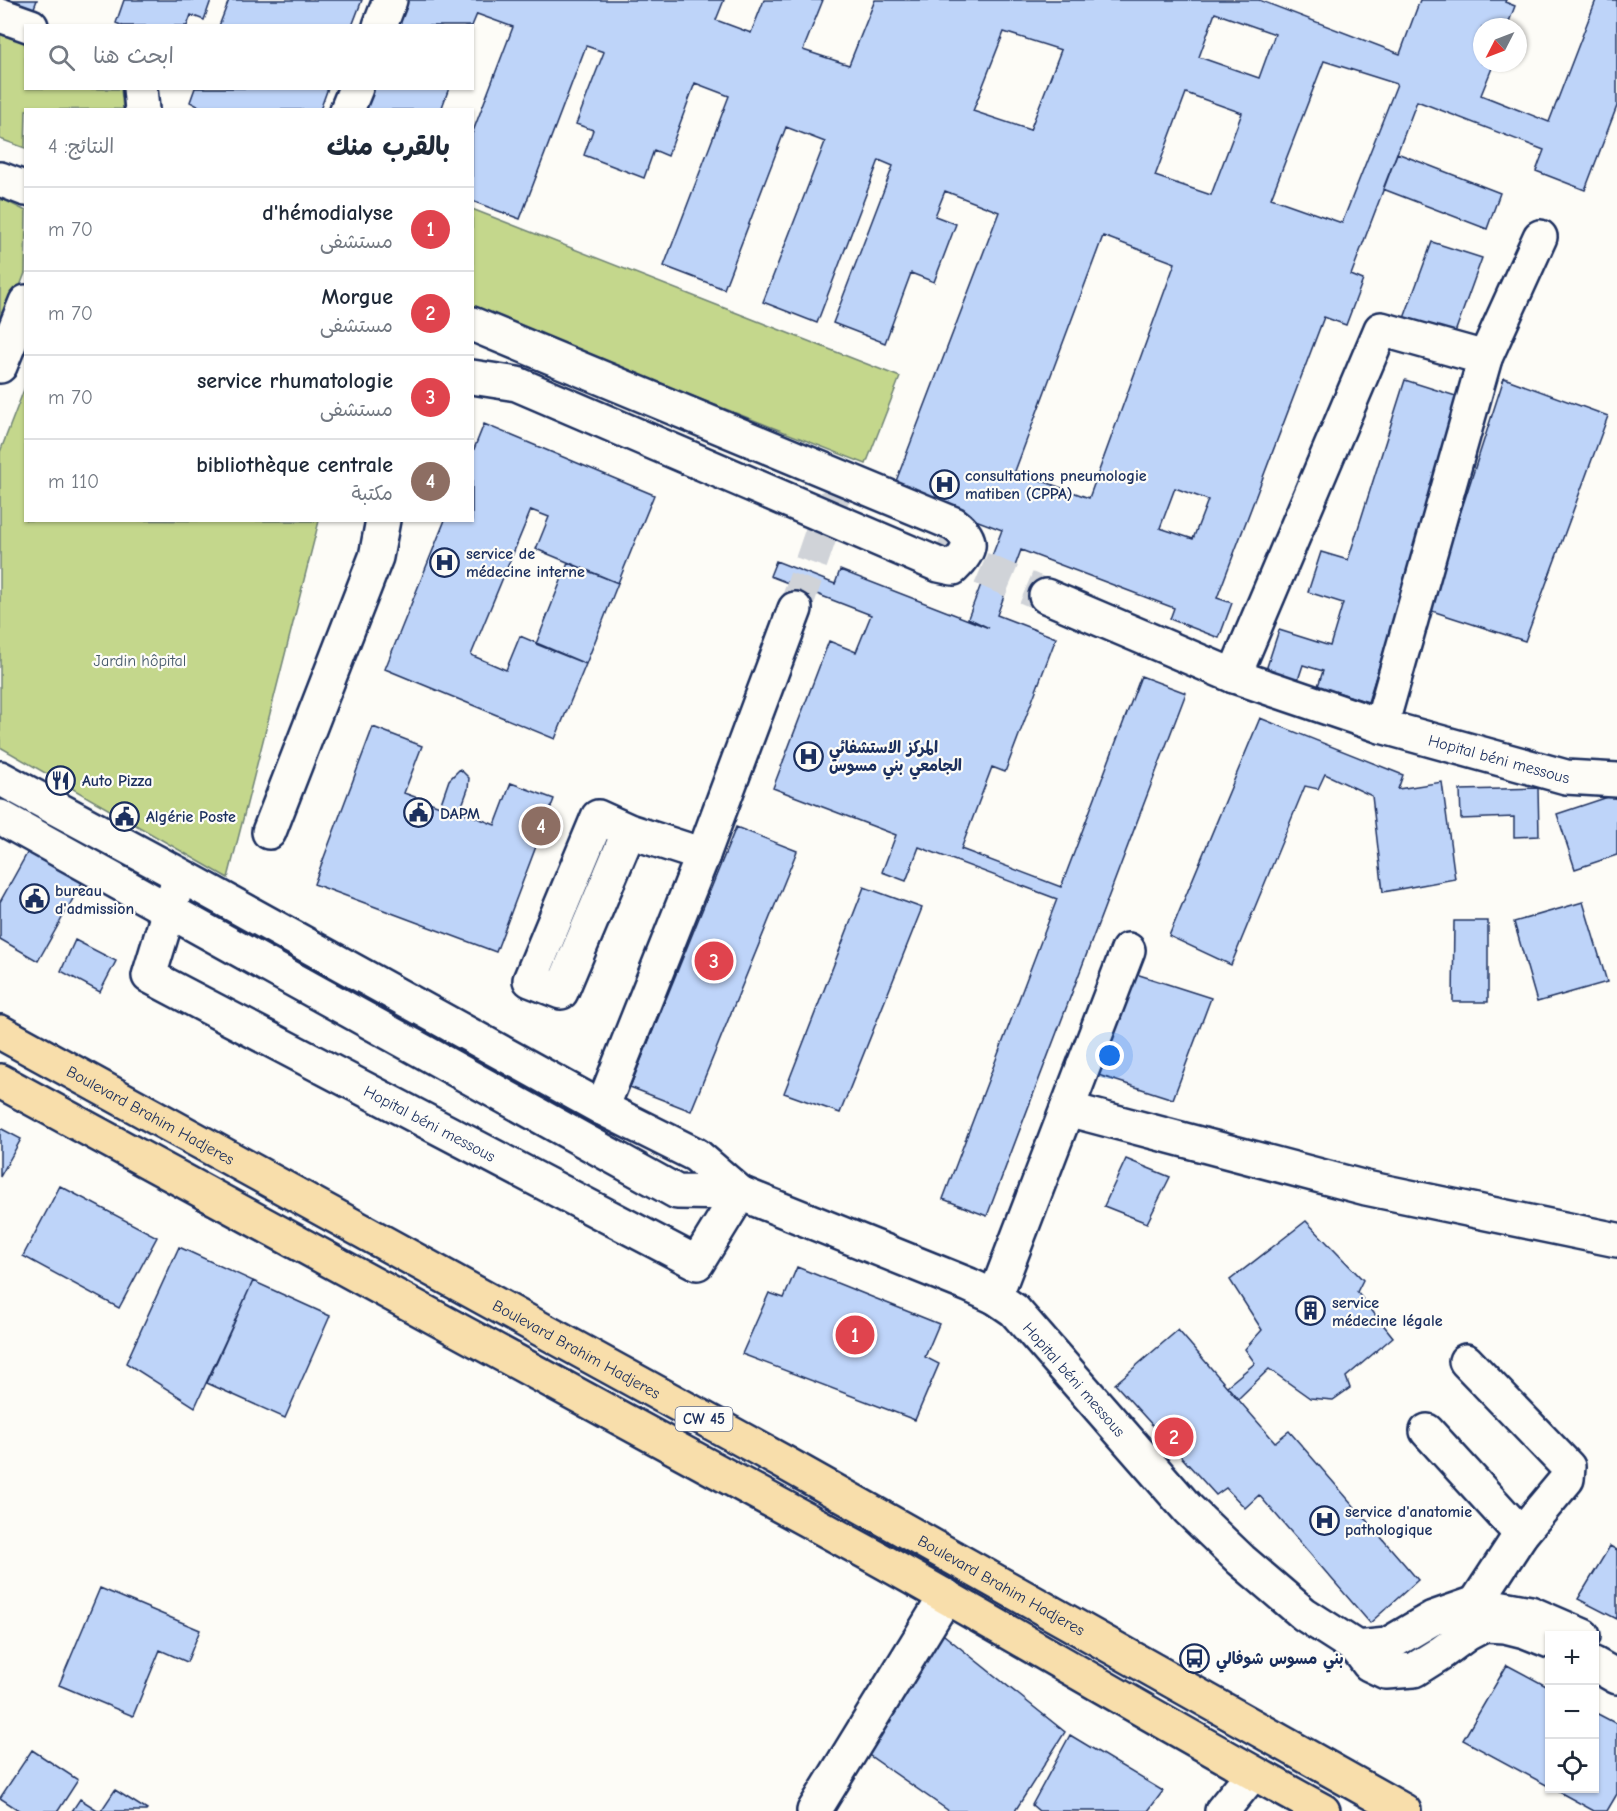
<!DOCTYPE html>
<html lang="ar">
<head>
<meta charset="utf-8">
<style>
  :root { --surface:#fff; --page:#f2f2f3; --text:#1f2937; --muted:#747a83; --line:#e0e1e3; --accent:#b45309 }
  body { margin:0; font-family:"Comic Neue","Playpen Sans Arabic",sans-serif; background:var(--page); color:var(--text); direction:rtl }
  .controls { position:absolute; right:18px; bottom:18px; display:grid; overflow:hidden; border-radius:0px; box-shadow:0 2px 4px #0004 }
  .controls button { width:54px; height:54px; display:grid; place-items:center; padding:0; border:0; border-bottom:2px solid var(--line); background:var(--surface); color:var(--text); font:30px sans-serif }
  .compass { position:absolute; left:1473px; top:18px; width:54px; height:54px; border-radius:50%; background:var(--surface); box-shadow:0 2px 4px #0004; rotate:228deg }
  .you { position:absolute; left:1110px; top:1056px; width:21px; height:21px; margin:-15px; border:4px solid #fff; border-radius:50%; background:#1a73e8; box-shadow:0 0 0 9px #1a73e833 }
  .badge { display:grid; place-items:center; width:39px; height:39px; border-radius:50%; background:var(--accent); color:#fff; font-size:20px; font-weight:700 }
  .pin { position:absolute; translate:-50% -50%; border:3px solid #fff; box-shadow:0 2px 6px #0006 }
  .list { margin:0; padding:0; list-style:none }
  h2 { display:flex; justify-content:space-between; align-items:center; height:78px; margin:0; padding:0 24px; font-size:26px }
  h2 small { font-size:20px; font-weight:400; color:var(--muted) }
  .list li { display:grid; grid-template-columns:39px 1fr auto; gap:18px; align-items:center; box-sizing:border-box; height:84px; padding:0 24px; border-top:2px solid var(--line) }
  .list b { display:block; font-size:22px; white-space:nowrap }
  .list p { margin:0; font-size:20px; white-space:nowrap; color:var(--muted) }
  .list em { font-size:20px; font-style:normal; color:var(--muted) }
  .icon { flex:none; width:33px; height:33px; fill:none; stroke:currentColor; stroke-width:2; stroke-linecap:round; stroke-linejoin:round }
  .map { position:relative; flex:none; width:1617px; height:1811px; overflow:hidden; direction:ltr }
  .search { position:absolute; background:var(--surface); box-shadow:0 2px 4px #0004; left:24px; top:24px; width:450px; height:66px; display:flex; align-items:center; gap:15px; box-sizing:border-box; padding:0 21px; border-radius:0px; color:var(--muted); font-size:22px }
  .panel { position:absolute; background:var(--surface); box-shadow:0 2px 4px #0004; left:24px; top:108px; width:450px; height:414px; border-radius:0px; direction:rtl }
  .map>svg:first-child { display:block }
  .green { fill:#c4d78c; stroke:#708375; stroke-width:1.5 }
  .building { fill:#bed4f9; stroke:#1b2f5e; stroke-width:1.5; fill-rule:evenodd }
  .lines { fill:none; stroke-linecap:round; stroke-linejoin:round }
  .minor-tunnel { stroke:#d0d3d8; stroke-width:33; stroke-dasharray:33 16; stroke-linecap:butt }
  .minor-casing { stroke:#1b2f5e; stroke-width:38 }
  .major-casing { stroke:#1b2f5e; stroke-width:38 }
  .minor { stroke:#fdfcf7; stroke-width:33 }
  .major { stroke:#f8deab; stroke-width:33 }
  .labels { text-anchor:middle; stroke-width:4.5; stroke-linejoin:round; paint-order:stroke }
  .shield { fill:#fdfcf7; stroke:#5f6c8c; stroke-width:1.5 }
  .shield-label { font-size:15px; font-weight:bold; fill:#1b2f5e }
  .poi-label { font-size:16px; font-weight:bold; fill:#1b2f5e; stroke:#fdfcf7; text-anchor:start }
  .park-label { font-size:16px; fill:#45596a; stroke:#fdfcf7 }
  .street-label { font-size:16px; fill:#1b2f5e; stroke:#fdfcf7 }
</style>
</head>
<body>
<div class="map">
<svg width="1617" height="1811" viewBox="0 0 1617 1811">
  <rect width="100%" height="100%" fill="#fdfcf7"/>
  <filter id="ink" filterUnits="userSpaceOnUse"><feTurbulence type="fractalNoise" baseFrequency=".0167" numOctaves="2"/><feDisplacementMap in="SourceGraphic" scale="12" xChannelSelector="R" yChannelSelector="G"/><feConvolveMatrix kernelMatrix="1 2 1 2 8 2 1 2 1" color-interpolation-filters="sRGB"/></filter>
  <g filter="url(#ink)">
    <!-- green -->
    <path class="green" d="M0 33 25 43 26 88 121 89 123 109 26 110 25 148 0 139Z
      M0 198 26 211 25 273 0 338Z
      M472 209 900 377 866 464 473 310Z
      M25 387 26 520 319 521 228 878 0 747V452Z"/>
    <!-- building -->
    <path class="building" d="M0 0H37L32 13Z
      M124 0H211L204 20 191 15 187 26H123L116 23Z
      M229 0H362L352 26H219Z
      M399 0H724L716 20 751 33 764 0H823L803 50 849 65 875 0H1259L1400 54 1420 0H1506L1505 2 1515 6 1507 27H1482V63H1494L1481 95 1549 122 1596 0H1617V106L1585 190 1536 171 1544 150 1417 101 1351 275 1363 280 1346 325 1324 317 1217 598 1232 603 1219 638 1170 619 1174 608 1021 550 997 615 1056 638 1005 772 992 767 961 849 1061 887 1141 676 1186 693 987 1216 943 1199 1057 899 919 847 906 881 882 872 896 835 773 788 829 641 856 652 871 615 770 576 776 561 835 584 840 570 989 628 968 618 1002 530 893 489 999 212 945 191 935 216 956 224 934 282 911 273 885 343 833 323 893 166 879 160 817 323 763 302 825 142 786 127 724 289 664 266 729 96 695 83 668 156 654 150 644 178 584 155 593 130 576 124 604 52 586 46 520 219 472 201V134L513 27 477 14 472 26H389ZM1215 13 1275 34 1259 78 1199 57ZM1004 32 1061 50 1030 130 973 111ZM1324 61 1397 84 1342 223 1271 198ZM1186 93 1242 113 1211 195 1155 176ZM1103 236 1175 263 1089 498 1015 471ZM1175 488 1208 500 1193 539 1160 528Z
      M195 88H328L320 110H205L190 102Z
      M365 88H449L441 110H357Z
      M1397 153 1500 193 1487 229 1383 189Z
      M1432 242 1482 258 1453 338 1403 321Z
      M1504 378 1608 416 1525 641 1429 610Z
      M1405 380 1462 398 1368 702 1318 686 1323 671 1303 665 1297 683 1265 673 1279 630 1330 646 1343 603 1308 592 1321 552 1348 560Z
      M484 424 654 495 618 583 536 549 549 517 531 510 471 655 506 670 520 636 586 664 555 739 385 669 445 520H472V454Z
      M568 563 618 583 586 664 536 644Z
      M1260 718 1403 775 1398 789 1442 782 1455 879 1383 892 1372 796 1325 774 1318 789 1305 786 1231 965 1169 936Z
      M373 727 422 746 404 793 440 806 449 780 460 769 469 778 468 789 460 811 495 825 511 783 554 799 496 952 314 884Z
      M1538 788 1539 836 1514 837V817L1461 819 1460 790Z
      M1617 794V855L1575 869 1557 814Z
      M736 827 797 851 691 1111 630 1087Z
      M30 848 84 879 38 961 0 939V902Z
      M864 887 922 908 840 1113 784 1093Z
      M1583 902 1607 982 1537 1002 1514 922Z
      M1454 921H1488V1002H1453Z
      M75 940 116 961 100 992 61 971Z
      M1133 973 1211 998 1173 1099 1095 1074Z
      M0 1128 21 1139 0 1177Z
      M1126 1159 1170 1177 1147 1223 1104 1206Z
      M60 1186 157 1237 119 1308 23 1256Z
      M1306 1221 1363 1280 1357 1292 1393 1337 1346 1377 1350 1388 1333 1400 1310 1398 1269 1369 1238 1399 1227 1386 1255 1363 1245 1349 1262 1330 1230 1280Z
      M179 1247 253 1281 195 1407 126 1363Z
      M797 1267 939 1324 925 1357 939 1364 915 1420 742 1354 769 1293 784 1298Z
      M253 1281 330 1316 285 1418 207 1383Z
      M1178 1330 1275 1442 1289 1431 1418 1580 1370 1623 1259 1495 1245 1508 1226 1488 1216 1495 1115 1384Z
      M1610 1546 1617 1550V1619L1578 1599Z
      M100 1588 200 1630 187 1662 160 1650 133 1716 59 1685Z
      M934 1627 1065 1732 1015 1811H949L863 1751Z
      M1507 1665 1550 1688V1787L1463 1740Z
      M1594 1712 1617 1724V1794L1607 1811H1594L1552 1788H1594Z
      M1070 1735 1163 1791 1148 1811H1039L1032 1805Z
      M32 1750 78 1780 58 1811H20L0 1798Z
      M115 1790 147 1810 146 1811H101Z
      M80 1799 99 1811H72Z"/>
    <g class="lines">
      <!-- minor-tunnel -->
      <path class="minor-tunnel" d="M936 549 1046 596
        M795 609 831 505 845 511"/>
      <defs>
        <g id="minor">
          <path d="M0 15 31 26"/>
          <path d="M380 26 390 0"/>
          <path d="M140 88 142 110"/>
          <path d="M347 110 356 88"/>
          <path d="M0 179 26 189"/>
          <path d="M472 324 954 524C975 540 971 551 953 568L939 565 517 384 472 377"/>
          <path d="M0 366 26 302"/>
          <path id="s1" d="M1046 596 1234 676 1381 726 1566 777 1617 780"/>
          <path d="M1234 676 1381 329 1485 358"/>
          <path d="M1381 726 1485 358 1540 237"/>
          <path id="s2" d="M0 778 180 875 602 1108 696 1155 740 1193 969 1285 995 1297 1014 1310 1188 1509 1241 1560 1304 1614 1357 1648 1369 1664 1386 1672 1414 1670 1441 1653 1467 1634 1484 1625 1505 1626 1525 1631 1550 1641"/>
          <path d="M0 817 677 1192 740 1193"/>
          <path d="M629 831 561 992 530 980 598 817 629 831 703 855"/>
          <path d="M269 832 376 557 383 520"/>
          <path id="s3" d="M175 891 149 976 697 1263 740 1193"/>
          <path d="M602 1108 703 855 795 609"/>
          <path d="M1067 1109 1366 1188 1617 1240"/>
          <path d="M995 1297 1128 950"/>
          <path d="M1466 1361 1568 1467 1567 1479 1521 1534 1476 1603"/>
          <path d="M1427 1431 1521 1534"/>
          <path d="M1357 1648 1387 1645 1433 1618 1476 1603 1530 1613 1583 1636"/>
          <path d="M1594 1664 1617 1677"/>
          <path d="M814 1811 946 1596"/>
          <path d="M1222 1811 1253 1773"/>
        </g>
        <g id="major">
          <path id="s4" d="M0 1032 783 1462 1404 1811"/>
          <path d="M0 1081C288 1240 579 1394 868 1553 1020 1637 1170 1728 1323 1811"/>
        </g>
      </defs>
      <!-- minor casing -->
      <use href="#minor" class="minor-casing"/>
      <!-- major casing -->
      <use href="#major" class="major-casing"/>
      <!-- minor -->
      <use href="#minor" class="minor"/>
      <!-- major -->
      <use href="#major" class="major"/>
    </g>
  </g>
  <!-- icons -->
  <defs>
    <symbol id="hospital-ring" viewBox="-11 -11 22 22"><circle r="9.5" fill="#fdfcf7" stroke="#1b2f5e" stroke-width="1.5"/><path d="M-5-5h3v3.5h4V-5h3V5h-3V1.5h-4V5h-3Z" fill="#1b2f5e"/></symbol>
    <symbol id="restaurant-ring" viewBox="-11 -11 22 22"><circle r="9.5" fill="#fdfcf7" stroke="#1b2f5e" stroke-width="1.5"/><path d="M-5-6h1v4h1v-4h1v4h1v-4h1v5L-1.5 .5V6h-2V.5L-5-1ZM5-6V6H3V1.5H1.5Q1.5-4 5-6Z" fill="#1b2f5e"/></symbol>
    <symbol id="civic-ring" viewBox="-11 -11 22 22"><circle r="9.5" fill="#fdfcf7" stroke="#1b2f5e" stroke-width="1.5"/><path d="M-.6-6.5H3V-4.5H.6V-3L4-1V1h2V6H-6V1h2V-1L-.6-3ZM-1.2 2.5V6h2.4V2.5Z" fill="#1b2f5e"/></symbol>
    <symbol id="building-ring" viewBox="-11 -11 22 22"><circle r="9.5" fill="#fdfcf7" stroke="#1b2f5e" stroke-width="1.5"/><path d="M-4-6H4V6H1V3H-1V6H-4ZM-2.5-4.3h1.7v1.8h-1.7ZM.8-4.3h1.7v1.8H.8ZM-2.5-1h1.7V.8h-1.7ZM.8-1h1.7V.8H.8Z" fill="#1b2f5e"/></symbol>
    <symbol id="bus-ring" viewBox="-11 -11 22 22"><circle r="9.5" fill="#fdfcf7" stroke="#1b2f5e" stroke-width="1.5"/><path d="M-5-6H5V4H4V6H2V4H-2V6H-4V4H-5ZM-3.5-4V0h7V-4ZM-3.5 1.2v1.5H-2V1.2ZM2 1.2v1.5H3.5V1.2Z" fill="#1b2f5e"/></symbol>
  </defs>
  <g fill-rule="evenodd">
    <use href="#hospital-ring" x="928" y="468" width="33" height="33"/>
    <use href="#hospital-ring" x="428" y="546" width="33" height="33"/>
    <use href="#hospital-ring" x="792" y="740" width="33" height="33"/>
    <use href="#restaurant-ring" x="44" y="764" width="33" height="33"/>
    <use href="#civic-ring" x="402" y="796" width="33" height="33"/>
    <use href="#civic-ring" x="108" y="800" width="33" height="33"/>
    <use href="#civic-ring" x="18" y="882" width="33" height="33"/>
    <use href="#building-ring" x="1294" y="1294" width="33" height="33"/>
    <use href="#hospital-ring" x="1308" y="1504" width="33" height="33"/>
    <use href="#bus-ring" x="1178" y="1642" width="33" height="33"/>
  </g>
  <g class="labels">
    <!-- shield labels -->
    <rect class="shield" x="675.5" y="1407" width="57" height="24" rx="4.5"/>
    <g class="shield-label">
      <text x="704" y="1424">CW 45</text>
    </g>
    <!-- poi labels -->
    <g class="poi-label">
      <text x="965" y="481">consultations pneumologie<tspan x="965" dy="18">matiben (CPPA)</tspan></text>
      <text x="466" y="559">service de<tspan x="466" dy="18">médecine interne</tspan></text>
      <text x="829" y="753">المركز الاستشفائي<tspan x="829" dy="18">الجامعي بني مسوس</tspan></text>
      <text x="82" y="786">Auto Pizza</text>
      <text x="440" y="819">DAPM</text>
      <text x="146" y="822">Algérie Poste</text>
      <text x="55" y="896">bureau<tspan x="55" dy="18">d'admission</tspan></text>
      <text x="1332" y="1308">service<tspan x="1332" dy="18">médecine légale</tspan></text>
      <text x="1345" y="1517">service d'anatomie<tspan x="1345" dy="18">pathologique</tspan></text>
      <text x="1216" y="1664">بني مسوس شوفالي</text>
    </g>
    <!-- park labels -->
    <g class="park-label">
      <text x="140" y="666">Jardin hôpital</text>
    </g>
    <!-- street labels -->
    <g class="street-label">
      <text dy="6" stroke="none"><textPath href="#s1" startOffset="482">Hopital béni messous</textPath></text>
      <text dy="6" stroke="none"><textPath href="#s4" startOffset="172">Boulevard Brahim Hadjeres</textPath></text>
      <text dy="6" stroke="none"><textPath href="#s3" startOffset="406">Hopital béni messous</textPath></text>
      <text dy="6" stroke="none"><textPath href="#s4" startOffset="658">Boulevard Brahim Hadjeres</textPath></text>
      <text dy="6" stroke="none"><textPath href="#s2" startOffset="1240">Hopital béni messous</textPath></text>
      <text dy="6" stroke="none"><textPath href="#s4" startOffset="1144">Boulevard Brahim Hadjeres</textPath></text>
    </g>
  </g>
</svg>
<div class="controls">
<button>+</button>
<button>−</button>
<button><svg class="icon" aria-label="locate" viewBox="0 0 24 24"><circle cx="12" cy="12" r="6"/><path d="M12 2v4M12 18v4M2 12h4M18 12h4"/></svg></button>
</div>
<svg class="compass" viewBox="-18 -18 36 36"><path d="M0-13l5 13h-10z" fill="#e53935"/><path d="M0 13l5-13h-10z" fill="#747a83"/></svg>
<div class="you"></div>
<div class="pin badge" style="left:855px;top:1335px;background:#e0444e">1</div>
<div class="pin badge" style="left:1174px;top:1437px;background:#e0444e">2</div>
<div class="pin badge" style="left:714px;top:961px;background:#e0444e">3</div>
<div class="pin badge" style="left:541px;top:826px;background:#8d6e63">4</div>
<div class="search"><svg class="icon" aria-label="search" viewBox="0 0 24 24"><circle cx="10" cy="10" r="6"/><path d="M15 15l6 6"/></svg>ابحث هنا</div>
<section class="panel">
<h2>بالقرب منك<small>النتائج: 4</small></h2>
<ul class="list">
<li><span class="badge" style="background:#e0444e">1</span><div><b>d'hémodialyse</b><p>مستشفى</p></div><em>70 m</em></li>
<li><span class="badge" style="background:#e0444e">2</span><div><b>Morgue</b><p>مستشفى</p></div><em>70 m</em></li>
<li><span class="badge" style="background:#e0444e">3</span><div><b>service rhumatologie</b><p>مستشفى</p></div><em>70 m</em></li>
<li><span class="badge" style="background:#8d6e63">4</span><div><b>bibliothèque centrale</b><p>مكتبة</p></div><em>110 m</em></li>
</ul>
</section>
</div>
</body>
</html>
